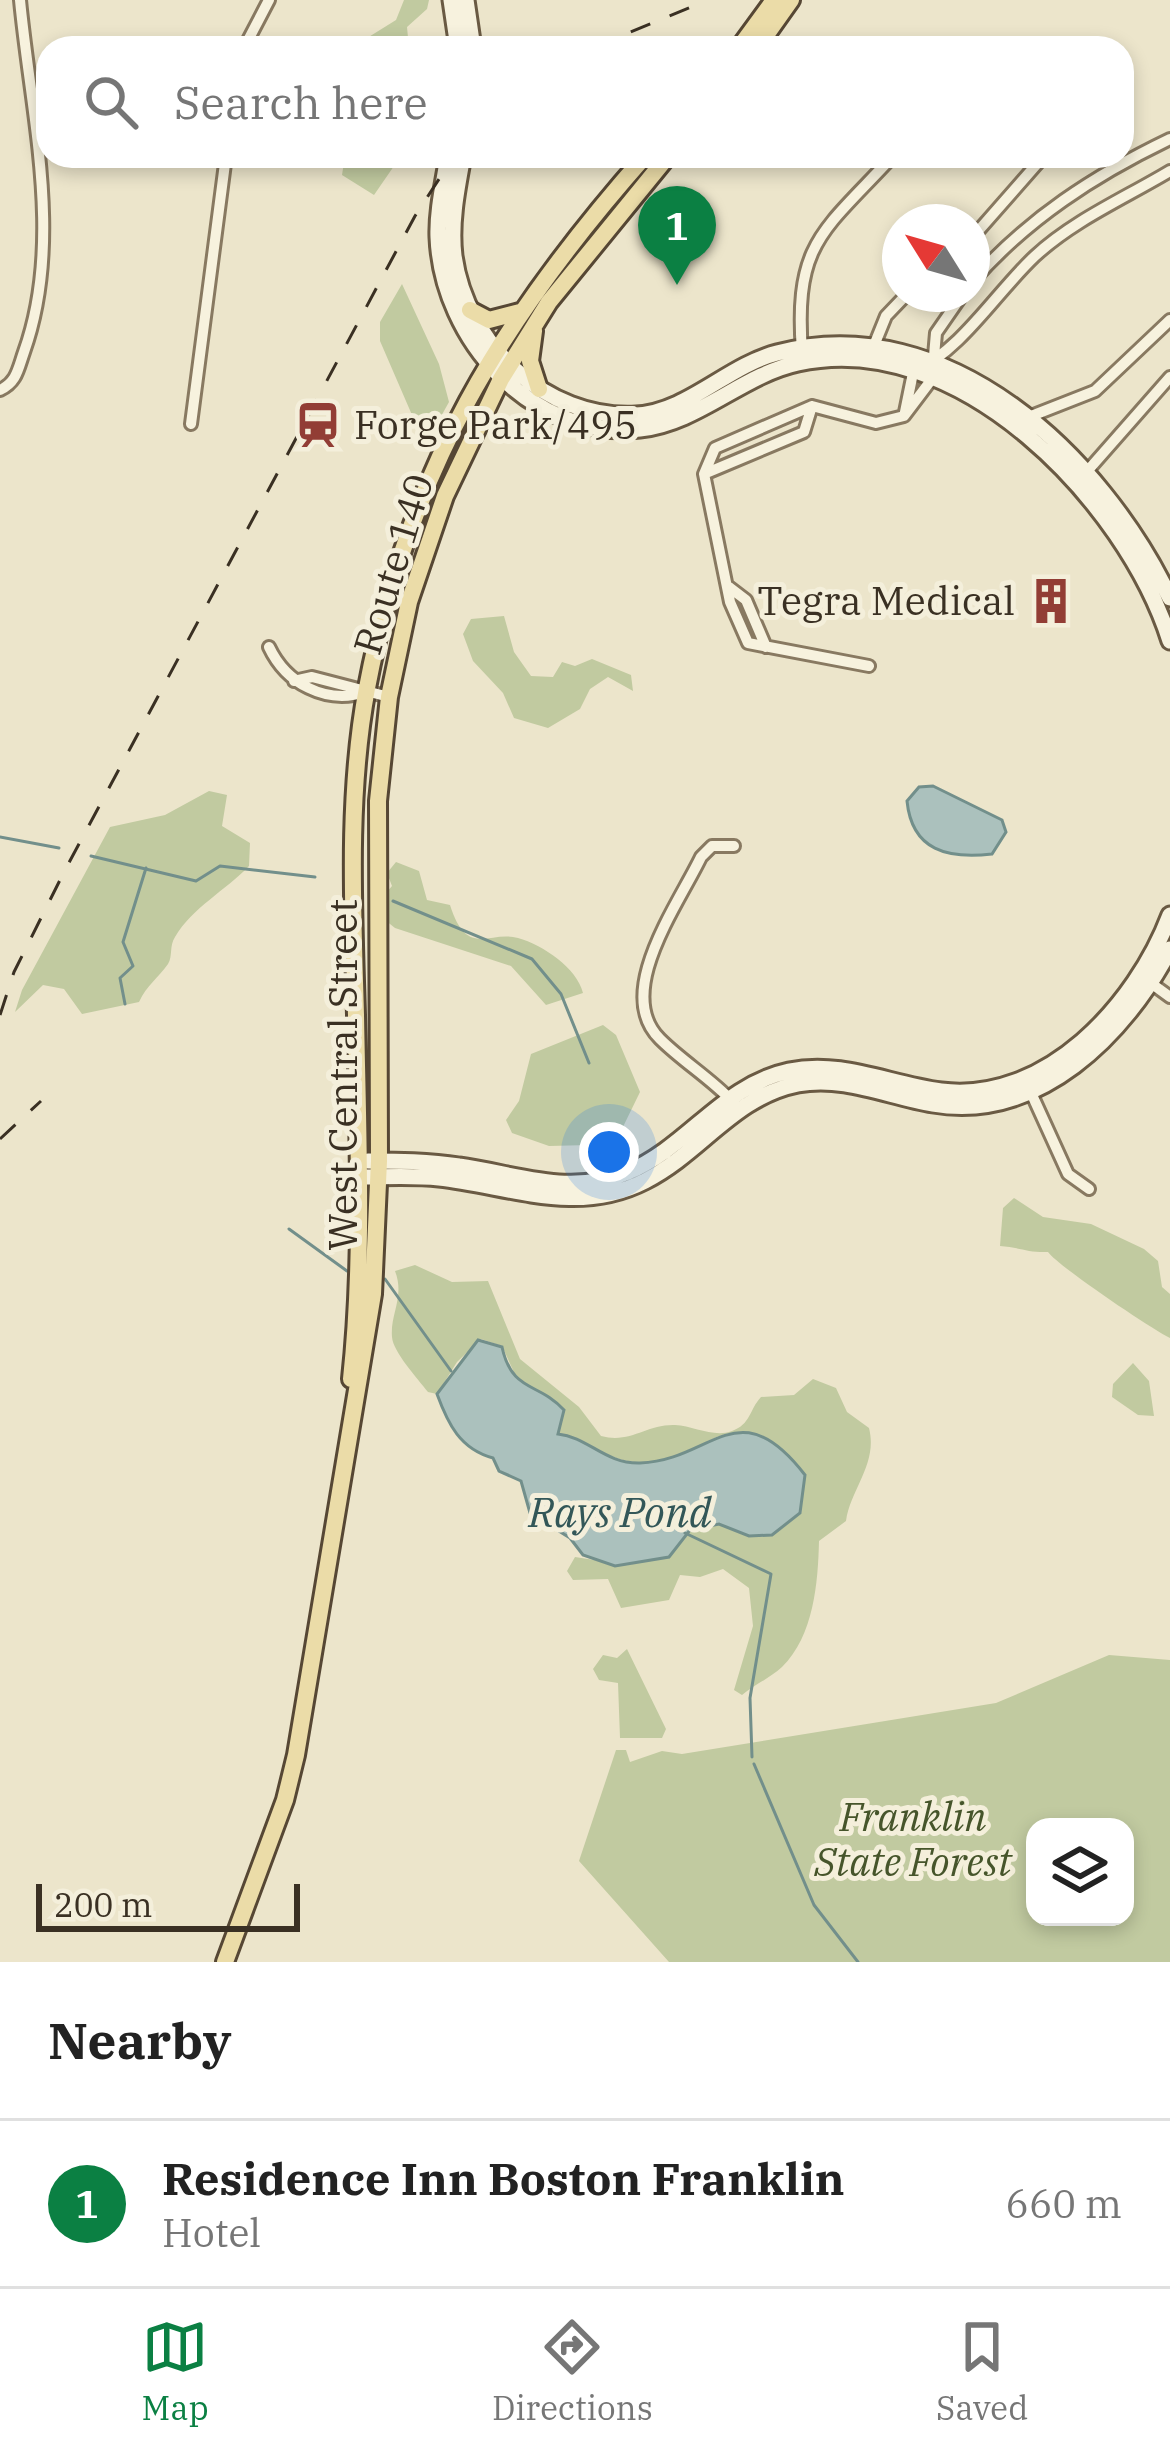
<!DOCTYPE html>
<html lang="en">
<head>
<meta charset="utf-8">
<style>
  :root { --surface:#fff; --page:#f6f6f6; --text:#222; --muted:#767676; --line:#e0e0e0; --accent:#0b8043 }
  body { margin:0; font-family:"IBM Plex Serif",serif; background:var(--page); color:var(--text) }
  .controls { position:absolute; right:36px; bottom:36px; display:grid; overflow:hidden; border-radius:24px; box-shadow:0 6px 18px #0003 }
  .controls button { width:108px; height:108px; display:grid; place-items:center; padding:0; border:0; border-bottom:3px solid var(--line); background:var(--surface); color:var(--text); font:60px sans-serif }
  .compass { position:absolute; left:882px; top:204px; width:108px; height:108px; border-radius:50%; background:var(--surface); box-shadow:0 6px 18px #0003; rotate:307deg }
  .scale { position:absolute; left:36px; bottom:30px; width:264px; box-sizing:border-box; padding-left:12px; border:6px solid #3a3023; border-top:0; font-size:33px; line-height:42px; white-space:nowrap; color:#3a3023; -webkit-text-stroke:9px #f4efdb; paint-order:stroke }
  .you { position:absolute; left:609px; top:1152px; width:42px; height:42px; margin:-30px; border:9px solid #fff; border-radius:50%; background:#1a73e8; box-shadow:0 0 0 18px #1a73e833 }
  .badge { display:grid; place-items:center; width:78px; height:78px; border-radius:50%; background:var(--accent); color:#fff; font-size:39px; font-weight:700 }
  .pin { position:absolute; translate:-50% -99px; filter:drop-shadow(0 3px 6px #0008) }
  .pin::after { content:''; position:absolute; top:63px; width:42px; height:36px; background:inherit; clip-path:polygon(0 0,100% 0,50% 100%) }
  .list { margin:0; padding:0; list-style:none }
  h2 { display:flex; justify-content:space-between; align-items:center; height:156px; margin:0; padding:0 48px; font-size:51px }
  h2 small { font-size:39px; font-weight:400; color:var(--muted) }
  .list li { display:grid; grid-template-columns:78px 1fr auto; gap:36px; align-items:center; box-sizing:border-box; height:168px; padding:0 48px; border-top:3px solid var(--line) }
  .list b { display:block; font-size:45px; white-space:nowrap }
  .list p { margin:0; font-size:39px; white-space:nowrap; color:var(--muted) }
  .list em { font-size:39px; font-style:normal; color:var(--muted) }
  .icon { flex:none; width:66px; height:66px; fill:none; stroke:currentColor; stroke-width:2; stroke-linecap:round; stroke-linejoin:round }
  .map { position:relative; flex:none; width:1170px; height:1962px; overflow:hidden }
  .search { position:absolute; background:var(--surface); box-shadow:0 6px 18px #0003; left:36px; right:36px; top:36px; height:132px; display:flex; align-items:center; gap:30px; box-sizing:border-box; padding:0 42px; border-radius:36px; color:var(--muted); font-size:45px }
  .sheet { height:324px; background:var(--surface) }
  nav { display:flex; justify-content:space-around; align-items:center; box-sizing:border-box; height:168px; border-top:3px solid var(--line); background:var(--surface); font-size:33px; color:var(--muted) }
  nav a { display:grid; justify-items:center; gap:6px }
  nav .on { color:var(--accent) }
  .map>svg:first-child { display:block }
  .green { fill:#c1caa0; fill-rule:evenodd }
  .water { fill:#abc1bd; stroke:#728f8b; stroke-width:3 }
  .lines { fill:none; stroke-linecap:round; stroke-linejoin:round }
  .stream { stroke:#728f8b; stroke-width:3 }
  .street-casing { stroke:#887961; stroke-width:16 }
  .secondary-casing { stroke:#6a5a43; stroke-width:21 }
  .primary-casing { stroke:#564734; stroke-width:22 }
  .street { stroke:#f7f2de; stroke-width:10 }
  .secondary { stroke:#f7f2de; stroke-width:15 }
  .primary { stroke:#ebdca8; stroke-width:16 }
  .rail { stroke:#3a3023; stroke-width:3; stroke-dasharray:21 21; stroke-linecap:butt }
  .labels { text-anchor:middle; stroke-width:10; stroke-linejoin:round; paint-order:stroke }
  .poi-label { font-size:39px; fill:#3a3023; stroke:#f4efdb; text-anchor:start }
  .street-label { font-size:39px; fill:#3a3023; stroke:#f4efdb }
  .park-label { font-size:39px; font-style:italic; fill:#46552b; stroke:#f4efdb }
  .water-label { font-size:42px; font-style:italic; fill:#335758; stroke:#f4efdb }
</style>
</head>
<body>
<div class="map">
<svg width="1170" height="1962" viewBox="0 0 1170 1962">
  <rect width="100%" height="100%" fill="#ece5cb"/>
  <!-- green -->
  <path class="green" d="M404 0H429L427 9 407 27 409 48H351L396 20Z
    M345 156H394V166L374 195 342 175Z
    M402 284 439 364 449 402 425 445 380 341V322Z
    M504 616 514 652 531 676 553 677 562 662 575 666 592 659 631 675 633 691 608 677 590 689 580 709 548 728 514 718 503 693 473 661 463 634 471 619Z
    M209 791 227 795 222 826 250 843 249 866C226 890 192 908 175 937 169 946 173 956 168 964 158 978 147 985 139 1002L82 1014 64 989 43 985 15 1012 22 990 110 827 165 815Z
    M396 862 419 871 427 900 450 905C467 959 489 930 518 938 543 945 577 968 583 993L546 1005 511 966 395 928 385 920 386 893 392 886 387 873Z
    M603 1025 616 1035 640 1092 620 1133 629 1151 608 1157 589 1145 549 1146 512 1133 506 1120 519 1101 531 1054Z
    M1014 1198 1043 1217 1091 1224 1144 1249 1158 1261 1162 1287 1170 1294V1338C1150 1328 1058 1266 1048 1252 1029 1253 1018 1247 1000 1246L1003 1208Z
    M415 1265 452 1282 488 1281 520 1359 579 1407 601 1436C631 1444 646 1424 675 1425 694 1426 714 1438 732 1431 751 1424 749 1410 761 1397L794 1395 813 1379 836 1388 847 1412 869 1428C878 1464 851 1488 846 1521L819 1541C818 1582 814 1636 782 1667 770 1678 754 1685 742 1695L734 1690 753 1626 749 1588 723 1569 700 1577 680 1575 669 1600 621 1608 608 1579 573 1580 567 1571 575 1557 627 1565 669 1557 686 1532 719 1524 749 1536 779 1531 801 1513 805 1475C712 1384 716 1471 634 1462 601 1458 586 1437 558 1434L563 1410 518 1381 502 1346 481 1339 457 1362 437 1394 428 1392C418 1379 393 1352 392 1337 390 1314 405 1297 395 1271Z
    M1133 1363 1149 1381 1154 1416 1138 1415 1112 1397 1113 1384Z
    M627 1649 666 1729 662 1738H620L618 1683 599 1680 593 1669 603 1655 617 1658Z
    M1109 1655 1170 1660V1962H669L579 1861 616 1750H626L630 1762 662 1751 682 1754 996 1703ZM1035 1827H1125V1917H1035Z"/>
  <!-- water -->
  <path class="water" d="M933 786 1002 820 1006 832 992 854C948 859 912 851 907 801L919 787Z
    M478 1340 502 1347C512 1393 539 1382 564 1410L558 1434C588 1437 605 1464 640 1463 712 1461 738 1388 805 1475L800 1513 772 1535 749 1536 719 1524 690 1530 669 1557 615 1566 583 1555 570 1538 530 1513 521 1481 499 1471 493 1458C460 1449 448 1424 437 1394Z"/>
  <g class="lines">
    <!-- stream -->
    <path class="stream" d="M0 837 59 848
      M91 856 196 881 220 866 315 877
      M393 901 532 959 561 994 589 1063
      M125 1004 120 978 133 966 123 942 146 868
      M289 1229 347 1271
      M385 1279 451 1371
      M685 1533 771 1574 750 1698 752 1757
      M754 1764 814 1905 858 1962"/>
    <defs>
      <path id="street" d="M244 48 269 0
        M972 238 1044 156
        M972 282C1027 219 1095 175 1170 139
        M802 352C794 242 823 232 893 156
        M871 353 886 316 907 294
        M0 390C17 382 18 369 24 352 64 240 31 116 20 0
        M905 412 913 373C964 347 994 295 1035 256 1074 220 1125 198 1170 171
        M1021 420 1095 391 1170 320
        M191 424 226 156
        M704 474 804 432 812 406
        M1083 476 1170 377
        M729 587 746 600 766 647
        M269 647C286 683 325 705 366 692
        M869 666 748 643 730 602 704 474 715 448 812 406 876 423 904 416 932 379 936 333 963 294
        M294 681 312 677 389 697
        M1148 981 1170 997
        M1028 1086 1068 1174 1089 1189
        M732 1101C710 1078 682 1061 660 1039 613 993 678 905 701 857L712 846H734"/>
      <path id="secondary" d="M451 0 458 48
        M466 0 473 48
        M448 156C444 182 437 210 438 237 442 340 532 440 640 429 698 423 742 375 798 363 959 327 1126 502 1170 641
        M463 156C457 188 450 223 454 256 466 343 545 420 636 415 688 412 727 366 777 353 948 308 1102 456 1170 598
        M368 1161C398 1161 429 1161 459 1166 517 1174 570 1197 628 1172 688 1147 723 1085 789 1071 842 1060 888 1084 941 1091 1046 1104 1136 1005 1170 915
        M357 1177C384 1177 412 1175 439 1178 510 1186 577 1216 645 1181 702 1152 733 1097 798 1084 844 1075 889 1097 933 1104 1039 1122 1125 1035 1170 949"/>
      <path id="primary" d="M739 48 774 0
        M757 48 791 0
        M470 310 489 320 520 312
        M534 331 530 361 539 389
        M351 1379C364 1259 358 1135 356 1015 353 908 347 794 367 688 408 471 501 319 645 156
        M225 1962 285 1800 296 1755 373 1294 379 1161 378 801 389 697 409 602 445 496 501 379 549 302 668 156"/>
    </defs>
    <!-- street casing -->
    <use href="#street" class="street-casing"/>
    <!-- secondary casing -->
    <use href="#secondary" class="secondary-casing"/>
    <!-- primary casing -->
    <use href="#primary" class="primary-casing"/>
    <!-- street -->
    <use href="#street" class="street"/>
    <!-- secondary -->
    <use href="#secondary" class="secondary"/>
    <!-- primary -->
    <use href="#primary" class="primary"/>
    <!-- rail -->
    <path class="rail" d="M592 48 708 0
      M0 1015 14 972 64 872 415 216 454 156
      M0 1139 41 1101"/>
  </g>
  <!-- icons -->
  <defs>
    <symbol id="station-bare" viewBox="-9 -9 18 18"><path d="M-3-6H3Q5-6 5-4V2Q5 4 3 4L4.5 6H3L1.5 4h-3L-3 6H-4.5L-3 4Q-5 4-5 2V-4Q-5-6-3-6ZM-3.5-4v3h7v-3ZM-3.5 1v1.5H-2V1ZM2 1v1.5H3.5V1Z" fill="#923d35" stroke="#f4efdb" stroke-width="2.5" paint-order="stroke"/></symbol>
    <symbol id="building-bare" viewBox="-9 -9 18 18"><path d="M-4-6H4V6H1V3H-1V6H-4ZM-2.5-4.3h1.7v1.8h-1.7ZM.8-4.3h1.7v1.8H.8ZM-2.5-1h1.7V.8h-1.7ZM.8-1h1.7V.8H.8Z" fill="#923d35" stroke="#f4efdb" stroke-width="2.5" paint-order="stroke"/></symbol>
  </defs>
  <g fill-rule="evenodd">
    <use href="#station-bare" x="285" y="392" width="66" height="66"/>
    <use href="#building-bare" x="1018" y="568" width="66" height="66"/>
  </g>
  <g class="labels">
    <!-- poi labels -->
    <g class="poi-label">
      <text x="354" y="439">Forge Park/495</text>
      <text x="1015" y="615" text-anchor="end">Tegra Medical</text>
    </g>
    <!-- street labels -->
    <g class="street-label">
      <text transform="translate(393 564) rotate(-73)" y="14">Route 140</text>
      <text transform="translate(343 1075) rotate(-90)" y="14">West Central Street</text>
    </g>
    <!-- park labels -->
    <g class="park-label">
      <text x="913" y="1831">Franklin<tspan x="913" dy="45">State Forest</tspan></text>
    </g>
    <!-- water labels -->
    <g class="water-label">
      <text x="620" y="1527">Rays Pond</text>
    </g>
  </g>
</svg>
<div class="controls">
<button><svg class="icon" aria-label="layers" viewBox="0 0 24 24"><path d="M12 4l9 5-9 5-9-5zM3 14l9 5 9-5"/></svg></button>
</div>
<svg class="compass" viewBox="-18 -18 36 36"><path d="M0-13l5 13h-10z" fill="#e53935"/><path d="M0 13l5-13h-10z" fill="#767676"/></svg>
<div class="scale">200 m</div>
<div class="you"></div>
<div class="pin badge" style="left:677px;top:285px">1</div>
<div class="search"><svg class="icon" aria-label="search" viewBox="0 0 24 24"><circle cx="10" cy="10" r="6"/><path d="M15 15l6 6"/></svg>Search here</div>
</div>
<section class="sheet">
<h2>Nearby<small></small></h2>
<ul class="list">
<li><span class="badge">1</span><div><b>Residence Inn Boston Franklin</b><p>Hotel</p></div><em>660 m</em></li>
</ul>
</section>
<nav>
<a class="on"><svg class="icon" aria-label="map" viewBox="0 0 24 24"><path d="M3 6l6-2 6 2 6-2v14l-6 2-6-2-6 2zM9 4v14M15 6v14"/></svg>Map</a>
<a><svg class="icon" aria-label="directions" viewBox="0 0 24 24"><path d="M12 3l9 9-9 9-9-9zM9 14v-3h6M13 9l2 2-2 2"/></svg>Directions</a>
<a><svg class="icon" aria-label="saved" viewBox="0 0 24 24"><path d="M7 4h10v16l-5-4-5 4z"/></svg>Saved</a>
</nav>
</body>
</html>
